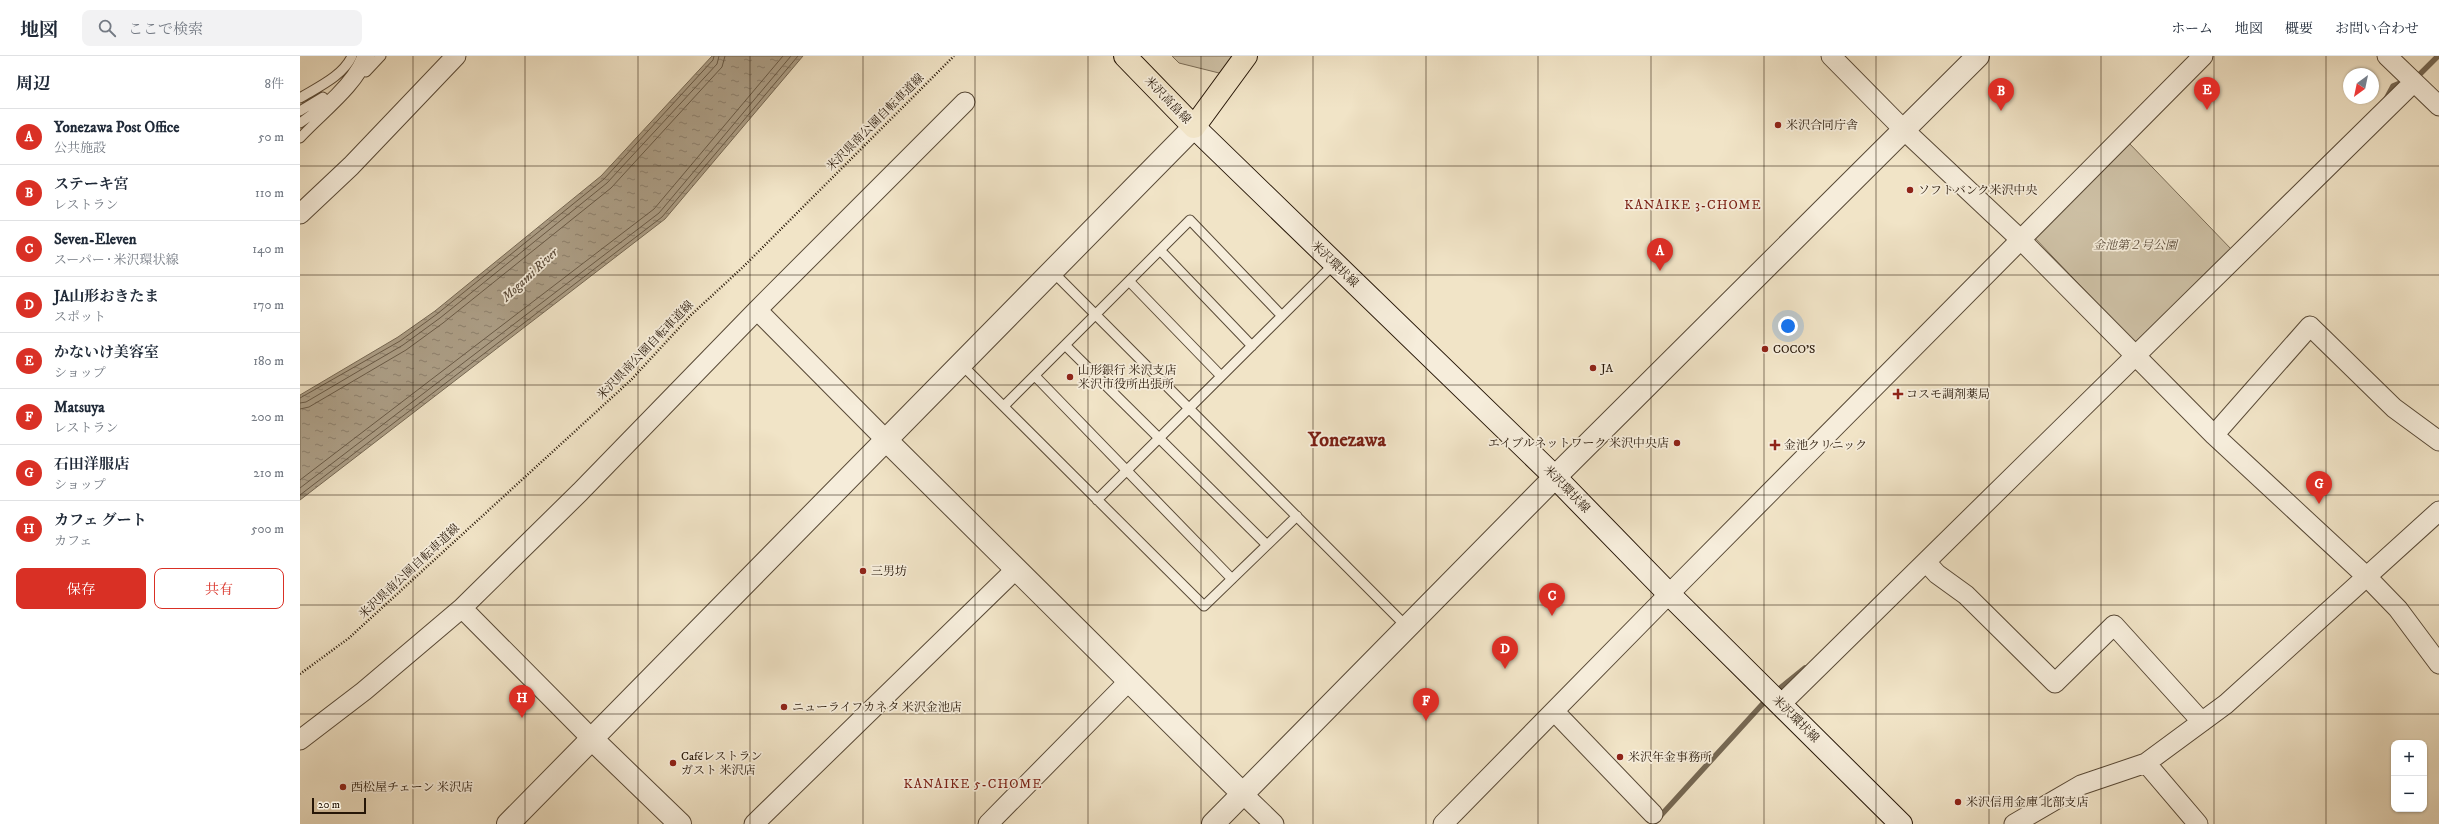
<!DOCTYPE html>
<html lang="ja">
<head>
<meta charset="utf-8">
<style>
  :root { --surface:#fff; --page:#f2f2f3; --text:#1f2937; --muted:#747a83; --line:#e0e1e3; --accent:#d93025 }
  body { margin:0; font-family:"IM FELL DW Pica","Noto Serif JP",serif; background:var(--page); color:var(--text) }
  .controls { position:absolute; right:12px; bottom:12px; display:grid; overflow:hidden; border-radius:8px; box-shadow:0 1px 3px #0004 }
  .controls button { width:36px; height:36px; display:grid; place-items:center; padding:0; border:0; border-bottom:1px solid var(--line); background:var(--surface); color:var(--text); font:20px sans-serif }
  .compass { position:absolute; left:2043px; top:12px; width:36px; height:36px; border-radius:50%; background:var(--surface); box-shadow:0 1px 3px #0004; rotate:213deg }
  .scale { position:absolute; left:12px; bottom:10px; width:54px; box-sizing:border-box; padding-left:4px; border:2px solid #261607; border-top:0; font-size:11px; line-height:14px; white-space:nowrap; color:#261607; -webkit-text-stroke:3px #f6eddb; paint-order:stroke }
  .you { position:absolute; left:1488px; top:270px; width:14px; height:14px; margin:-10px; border:3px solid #fff; border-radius:50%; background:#1a73e8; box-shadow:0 0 0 6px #1a73e833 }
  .badge { display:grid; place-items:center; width:26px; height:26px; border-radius:50%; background:var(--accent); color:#fff; font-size:13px; font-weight:700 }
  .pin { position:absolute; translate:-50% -33px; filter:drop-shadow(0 1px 2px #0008) }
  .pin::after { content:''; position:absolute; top:21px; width:14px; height:12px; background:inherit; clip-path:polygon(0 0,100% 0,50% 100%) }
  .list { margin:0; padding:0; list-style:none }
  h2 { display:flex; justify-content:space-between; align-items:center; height:52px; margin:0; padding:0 16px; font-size:17px }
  h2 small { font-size:13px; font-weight:400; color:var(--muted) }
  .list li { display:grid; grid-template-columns:26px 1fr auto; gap:12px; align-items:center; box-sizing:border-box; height:56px; padding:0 16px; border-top:1px solid var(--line) }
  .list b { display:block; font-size:15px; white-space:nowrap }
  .list p { margin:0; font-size:13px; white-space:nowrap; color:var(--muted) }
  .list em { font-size:13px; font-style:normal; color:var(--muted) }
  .actions { display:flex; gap:8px; padding:12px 16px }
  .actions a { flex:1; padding:9px 0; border:1px solid var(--accent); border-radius:8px; text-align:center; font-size:14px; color:var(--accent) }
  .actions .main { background:var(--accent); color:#fff }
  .icon { flex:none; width:22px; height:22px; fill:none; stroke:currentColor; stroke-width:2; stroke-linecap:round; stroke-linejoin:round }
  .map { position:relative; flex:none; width:2139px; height:768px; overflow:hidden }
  header { display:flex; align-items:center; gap:24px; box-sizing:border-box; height:56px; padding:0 20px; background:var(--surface); border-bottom:1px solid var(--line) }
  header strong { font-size:19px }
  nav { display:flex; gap:22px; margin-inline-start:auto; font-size:14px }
  .search { width:280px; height:36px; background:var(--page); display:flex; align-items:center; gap:10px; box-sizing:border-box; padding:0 14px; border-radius:8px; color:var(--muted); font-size:15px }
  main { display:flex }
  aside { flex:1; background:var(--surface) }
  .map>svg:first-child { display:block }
  .green { fill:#cec1a6; stroke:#7a6c56 }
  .water { fill:url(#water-ripples); stroke:#766853 }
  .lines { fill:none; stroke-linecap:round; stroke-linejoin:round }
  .shore { stroke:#695a46; stroke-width:1 }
  .stream { stroke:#766853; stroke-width:5.5 }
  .service-casing { stroke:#594a37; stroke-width:11 }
  .minor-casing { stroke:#594a37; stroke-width:21 }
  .tertiary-casing { stroke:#594a37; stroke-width:24 }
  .secondary-casing { stroke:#261607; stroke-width:24 }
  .primary-casing { stroke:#261607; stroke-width:24 }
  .path { stroke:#261607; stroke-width:2.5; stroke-dasharray:1 2; stroke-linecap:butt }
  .service { stroke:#f6eddb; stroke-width:9 }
  .minor { stroke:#f6eddb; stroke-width:19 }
  .tertiary { stroke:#f6eddb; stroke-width:22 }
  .secondary { stroke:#f6eddb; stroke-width:22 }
  .primary { stroke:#f1e4c7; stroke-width:22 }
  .grid { fill:none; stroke:#261607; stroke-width:1; stroke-opacity:0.55 }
  .poi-dot { fill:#8f2418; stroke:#f6eddb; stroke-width:1.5 }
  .labels { text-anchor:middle; stroke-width:3.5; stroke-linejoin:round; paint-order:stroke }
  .street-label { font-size:12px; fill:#261607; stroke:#f6eddb }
  .poi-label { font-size:12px; fill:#261607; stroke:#f6eddb; text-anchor:start }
  .park-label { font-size:12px; font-style:italic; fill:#584937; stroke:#f6eddb }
  .neighbourhood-label { font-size:13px; letter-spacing:1px; fill:#7a1f14; stroke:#f6eddb }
  .water-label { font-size:13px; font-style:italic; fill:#5c4c3a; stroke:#f6eddb }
  .town-label { font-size:20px; font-weight:bold; fill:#7a1f14; stroke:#f6eddb }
</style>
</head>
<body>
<header>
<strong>地図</strong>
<div class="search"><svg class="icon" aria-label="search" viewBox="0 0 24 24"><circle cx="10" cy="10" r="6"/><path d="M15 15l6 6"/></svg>ここで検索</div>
<nav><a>ホーム</a><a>地図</a><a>概要</a><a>お問い合わせ</a></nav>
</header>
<main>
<aside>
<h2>周辺<small>8件</small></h2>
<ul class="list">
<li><span class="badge">A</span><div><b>Yonezawa Post Office</b><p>公共施設</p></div><em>50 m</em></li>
<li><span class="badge">B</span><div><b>ステーキ宮</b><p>レストラン</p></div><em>110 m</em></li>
<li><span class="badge">C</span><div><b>Seven-Eleven</b><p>スーパー · 米沢環状線</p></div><em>140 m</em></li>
<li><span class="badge">D</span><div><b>JA山形おきたま</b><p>スポット</p></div><em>170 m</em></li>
<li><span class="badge">E</span><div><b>かないけ美容室</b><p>ショップ</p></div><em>180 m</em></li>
<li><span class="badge">F</span><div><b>Matsuya</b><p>レストラン</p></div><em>200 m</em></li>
<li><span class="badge">G</span><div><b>石田洋服店</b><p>ショップ</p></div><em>210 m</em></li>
<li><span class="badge">H</span><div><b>カフェ グート</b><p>カフェ</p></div><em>500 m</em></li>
</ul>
<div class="actions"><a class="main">保存</a><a>共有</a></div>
</aside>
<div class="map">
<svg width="2139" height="768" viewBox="0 0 2139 768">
  <defs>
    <pattern id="water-ripples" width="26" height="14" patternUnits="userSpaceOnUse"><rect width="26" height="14" fill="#ac9e86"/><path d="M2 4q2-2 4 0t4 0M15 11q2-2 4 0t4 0" fill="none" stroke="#8c806c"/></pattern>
  </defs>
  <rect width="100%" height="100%" fill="#f1e4c7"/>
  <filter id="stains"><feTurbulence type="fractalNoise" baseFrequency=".005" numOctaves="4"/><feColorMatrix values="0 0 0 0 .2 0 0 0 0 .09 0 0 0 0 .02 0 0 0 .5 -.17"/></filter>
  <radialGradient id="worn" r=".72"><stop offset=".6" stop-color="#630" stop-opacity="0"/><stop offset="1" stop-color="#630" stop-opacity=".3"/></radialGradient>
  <!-- green -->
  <path class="green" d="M872 0H936L923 18 879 7Z
    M1828 86 1932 194 1837 289 1732 179Z"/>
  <!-- water -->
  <path class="water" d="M412 0H503L365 163 0 444V339L98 281 135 255 301 120Z"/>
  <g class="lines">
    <!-- shore -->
    <path class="shore" d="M0 342 100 285 137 258 304 123 413 4 414 0
      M0 347 6 346 103 289 140 262 307 127 417 8 419 0
      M0 353 9 351 106 294 143 267 311 132 422 11 425 0
      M0 424 354 153 483 0
      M0 432 359 157 491 0
      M0 439 362 161 498 0"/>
    <!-- stream -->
    <path class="stream" d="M2113 21 2119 19 2138 0
      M2086 43 2093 30 2105 25
      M1474 637 1505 612
      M1353 768 1468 642"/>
    <defs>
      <path id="service" d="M66 16 81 0
        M0 42C18 31 43 20 52 0
        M0 55 23 41
        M0 67C21 53 53 24 62 0
        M0 82C24 56 57 33 70 0
        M860 194 952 290
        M752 215 1107 571
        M829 225 921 320
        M765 289 967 489
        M661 308 904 550 997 460
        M735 320 932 523
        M704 350 890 164 982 260
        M797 444 1035 207"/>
      <path id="minor" d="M1531 0 1604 74 1720 183 1914 379 2067 521 2098 553 2139 608
        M2087 0 2139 50
        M0 158 51 110 156 0
        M457 254 586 384
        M1914 379 2010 270 2094 352 2139 385
        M1626 506 1637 518 1666 539 1755 627 1814 569 1902 666
        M162 552 292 683
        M1481 648 2114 26
        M1254 655 1353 758
        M0 684 64 635 162 552 280 436 457 254 665 46
        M1846 707 1898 768
        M943 738 974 768
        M454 768 715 514
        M688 768 829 625
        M1143 768 1369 538 1903 0
        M1714 768 1781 729 1846 707 1926 648 2139 455"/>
      <path id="tertiary" d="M586 384 943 738
        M292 683 380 768
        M208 768 894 71
        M913 768 1255 421 1678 0"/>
      <path id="secondary" d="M894 71 1255 421 1369 538 1601 768"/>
      <path id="primary" d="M825 0 894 71 946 0"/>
    </defs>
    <!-- service casing -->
    <use href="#service" class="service-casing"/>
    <!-- minor casing -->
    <use href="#minor" class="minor-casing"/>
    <!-- tertiary casing -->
    <use href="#tertiary" class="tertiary-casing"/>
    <!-- secondary casing -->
    <use href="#secondary" class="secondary-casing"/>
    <!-- primary casing -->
    <use href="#primary" class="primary-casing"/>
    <!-- path -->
    <path class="path" d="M0 618 49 582 331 324 391 259 443 211 654 0"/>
    <!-- service -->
    <use href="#service" class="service"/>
    <!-- minor -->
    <use href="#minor" class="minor"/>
    <!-- tertiary -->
    <use href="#tertiary" class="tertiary"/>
    <!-- secondary -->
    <use href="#secondary" class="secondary"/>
    <!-- primary -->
    <use href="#primary" class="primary"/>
  </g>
  <!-- grid -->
  <path class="grid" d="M113 0V768M225 0V768M338 0V768M450 0V768M563 0V768M675 0V768M788 0V768M901 0V768M1013 0V768M1126 0V768M1238 0V768M1351 0V768M1464 0V768M1576 0V768M1689 0V768M1801 0V768M1914 0V768M2026 0V768M0 110H2139M0 219H2139M0 329H2139M0 439H2139M0 549H2139M0 658H2139"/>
  <!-- markers -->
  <g class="poi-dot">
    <circle cx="1478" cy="69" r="4"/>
    <circle cx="1610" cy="134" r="4"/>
    <circle cx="1465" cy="293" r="4"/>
    <circle cx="1293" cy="312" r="4"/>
    <circle cx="770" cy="321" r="4"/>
    <path d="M1596 332h4v4h4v4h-4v4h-4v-4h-4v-4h4z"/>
    <circle cx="1377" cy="387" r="4"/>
    <path d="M1473 383h4v4h4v4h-4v4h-4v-4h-4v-4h4z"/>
    <circle cx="563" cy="515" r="4"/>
    <circle cx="484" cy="651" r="4"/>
    <circle cx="1320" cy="701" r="4"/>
    <circle cx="373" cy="707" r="4"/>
    <circle cx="43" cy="731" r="4"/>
    <circle cx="1658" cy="746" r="4"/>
  </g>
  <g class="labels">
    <!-- street labels -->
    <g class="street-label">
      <text transform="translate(868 44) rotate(46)" y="4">米沢高畠線</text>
      <text transform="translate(575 66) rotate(-45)" y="4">米沢県南公園自転車道線</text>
      <text transform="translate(1035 208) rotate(44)" y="4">米沢環状線</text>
      <text transform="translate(345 294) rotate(-46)" y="4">米沢県南公園自転車道線</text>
      <text transform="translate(1267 433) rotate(46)" y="4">米沢環状線</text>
      <text transform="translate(109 515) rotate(-43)" y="4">米沢県南公園自転車道線</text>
      <text transform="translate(1496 663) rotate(45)" y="4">米沢環状線</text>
    </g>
    <!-- poi labels -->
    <g class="poi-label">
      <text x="1486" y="73">米沢合同庁舎</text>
      <text x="1618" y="138">ソフトバンク米沢中央</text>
      <text x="1473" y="297">COCO'S</text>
      <text x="1301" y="316">JA</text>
      <text x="778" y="318">山形銀行 米沢支店<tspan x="778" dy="14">米沢市役所出張所</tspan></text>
      <text x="1606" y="342">コスモ調剤薬局</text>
      <text x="1369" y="391" text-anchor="end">エイブルネットワーク 米沢中央店</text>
      <text x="1484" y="393">金池クリニック</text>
      <text x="571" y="519">三男坊</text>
      <text x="492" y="655">ニューライフカネタ 米沢金池店</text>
      <text x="381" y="704">Caféレストラン<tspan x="381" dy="14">ガスト 米沢店</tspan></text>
      <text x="1328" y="705">米沢年金事務所</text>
      <text x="51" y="735">西松屋チェーン 米沢店</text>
      <text x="1666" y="750">米沢信用金庫 北部支店</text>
    </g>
    <!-- park labels -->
    <g class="park-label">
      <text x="1835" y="193">金池第２号公園</text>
    </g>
    <!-- neighbourhood labels -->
    <g class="neighbourhood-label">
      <text x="1393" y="153">KANAIKE 3-CHOME</text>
      <text x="673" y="732">KANAIKE 5-CHOME</text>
    </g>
    <!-- water labels -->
    <g class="water-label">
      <text transform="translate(229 218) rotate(-43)" y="5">Mogami River</text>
    </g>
    <!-- town labels -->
    <g class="town-label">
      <text x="1047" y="390">Yonezawa</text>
    </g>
  </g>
  <rect width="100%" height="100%" filter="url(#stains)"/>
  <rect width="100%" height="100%" fill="url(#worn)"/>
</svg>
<div class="controls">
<button>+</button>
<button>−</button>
</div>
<svg class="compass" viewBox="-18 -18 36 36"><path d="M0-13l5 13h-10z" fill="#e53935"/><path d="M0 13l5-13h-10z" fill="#747a83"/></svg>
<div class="scale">20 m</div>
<div class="you"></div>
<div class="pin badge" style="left:1360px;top:215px">A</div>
<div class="pin badge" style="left:1701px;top:55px">B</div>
<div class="pin badge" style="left:1252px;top:560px">C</div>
<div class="pin badge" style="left:1205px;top:613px">D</div>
<div class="pin badge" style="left:1907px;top:54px">E</div>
<div class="pin badge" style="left:1126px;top:665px">F</div>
<div class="pin badge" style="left:2019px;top:448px">G</div>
<div class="pin badge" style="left:222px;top:662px">H</div>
</div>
</main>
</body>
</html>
